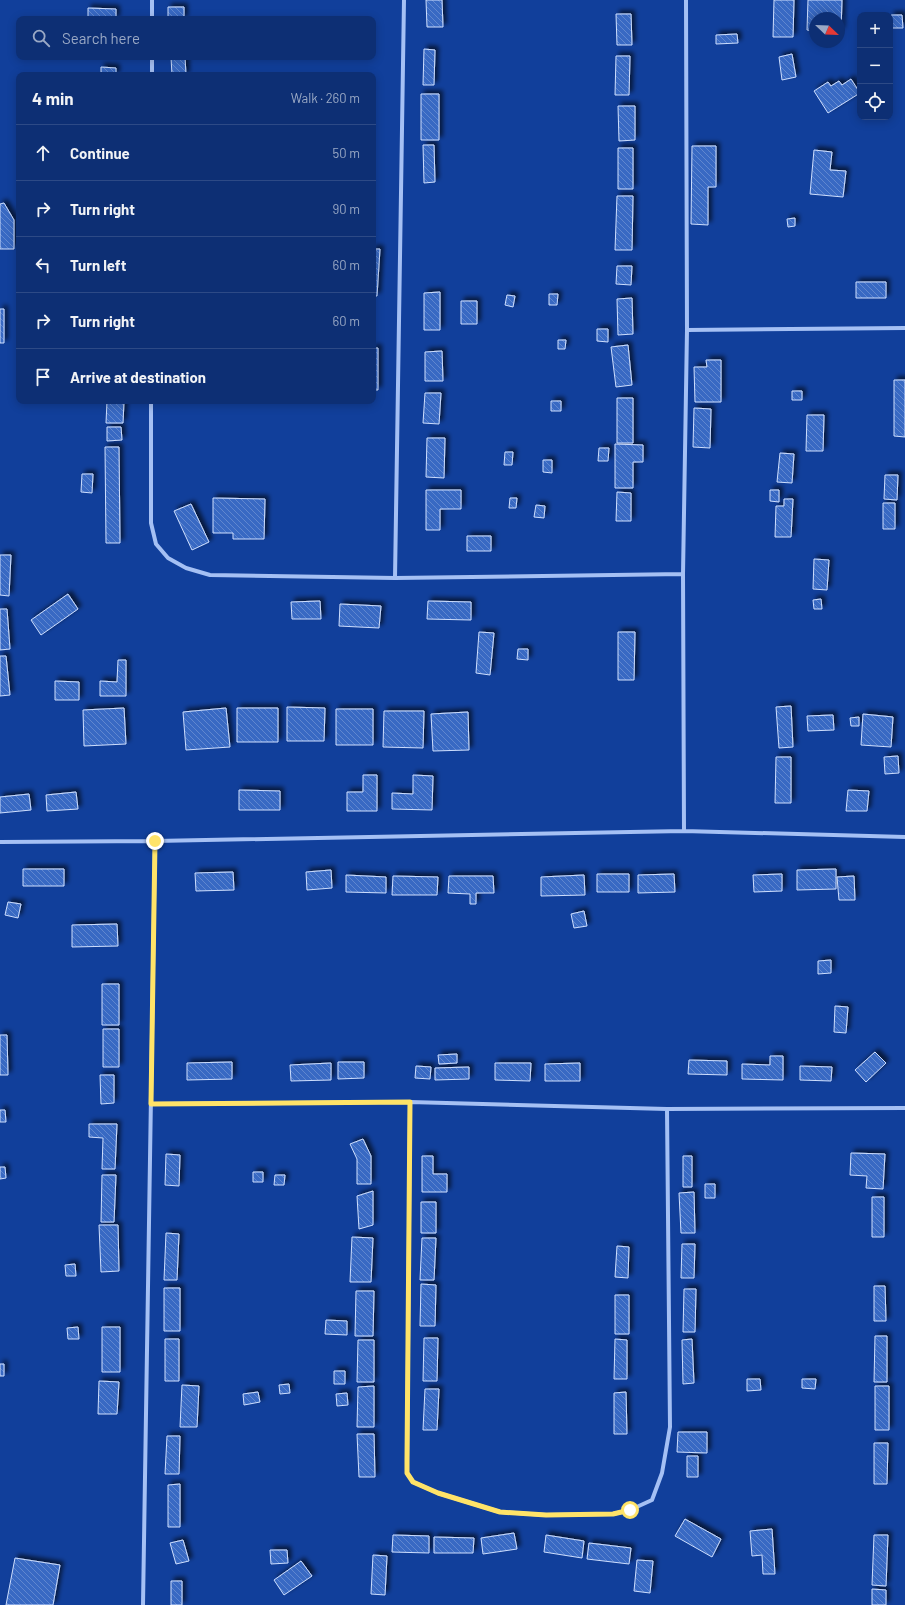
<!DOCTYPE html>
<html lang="en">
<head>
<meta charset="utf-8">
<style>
  :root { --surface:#0d2f74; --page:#163779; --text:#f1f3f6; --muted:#9aa9c5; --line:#2d4a86 }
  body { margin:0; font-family:Barlow,sans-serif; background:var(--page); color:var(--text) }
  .controls { position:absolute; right:12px; top:12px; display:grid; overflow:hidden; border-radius:8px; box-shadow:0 2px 10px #0003 }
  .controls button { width:36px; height:36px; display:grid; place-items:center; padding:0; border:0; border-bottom:1px solid var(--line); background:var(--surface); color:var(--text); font:20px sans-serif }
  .compass { position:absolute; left:809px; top:12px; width:36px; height:36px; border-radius:50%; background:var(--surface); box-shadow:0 2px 10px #0003; rotate:113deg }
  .stop { position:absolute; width:12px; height:12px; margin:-9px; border:3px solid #ffe368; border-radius:50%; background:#fff }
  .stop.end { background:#ffe368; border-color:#fff; box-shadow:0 1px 4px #0008 }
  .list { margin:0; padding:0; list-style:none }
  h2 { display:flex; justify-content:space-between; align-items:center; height:52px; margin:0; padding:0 16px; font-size:17px }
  h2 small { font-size:13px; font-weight:400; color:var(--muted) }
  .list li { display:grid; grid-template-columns:26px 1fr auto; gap:12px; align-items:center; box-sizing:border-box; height:56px; padding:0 16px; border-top:1px solid var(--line) }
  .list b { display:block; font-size:15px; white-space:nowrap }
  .list em { font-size:13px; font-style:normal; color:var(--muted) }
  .icon { flex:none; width:22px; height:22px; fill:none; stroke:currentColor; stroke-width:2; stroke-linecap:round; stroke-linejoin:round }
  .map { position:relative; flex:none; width:905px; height:1605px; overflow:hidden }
  .search { position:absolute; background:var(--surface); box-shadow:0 2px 10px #0003; left:16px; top:16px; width:360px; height:44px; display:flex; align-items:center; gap:10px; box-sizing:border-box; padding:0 14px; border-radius:8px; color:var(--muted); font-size:15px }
  .panel { position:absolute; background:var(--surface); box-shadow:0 2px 10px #0003; left:16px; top:72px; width:360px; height:332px; border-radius:8px }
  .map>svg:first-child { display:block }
  .building { fill:url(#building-back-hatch); stroke:#cddefe; filter:url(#shadow) }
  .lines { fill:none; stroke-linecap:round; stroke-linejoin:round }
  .minor { stroke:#a5c0f4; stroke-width:4 }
  .route { stroke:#ffe368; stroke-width:5 }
</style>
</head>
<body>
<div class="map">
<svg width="905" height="1605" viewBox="0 0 905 1605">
  <defs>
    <pattern id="building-back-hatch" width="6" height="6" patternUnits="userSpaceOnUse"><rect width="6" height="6" fill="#3969c3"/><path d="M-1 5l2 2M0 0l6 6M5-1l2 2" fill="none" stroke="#6187cf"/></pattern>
    <filter id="shadow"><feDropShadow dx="3.5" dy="-3.5" stdDeviation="2" flood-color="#0009"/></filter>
  </defs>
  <rect width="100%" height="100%" fill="#113f9b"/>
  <!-- building -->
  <path class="building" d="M426 0H442L443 27H427Z
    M774 0H794L793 37H773Z
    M808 0H842L841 31H839V18H815V31L807 30Z
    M168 7H184V19H168Z
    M88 8 116 9V19H88Z
    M616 14H631L632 45H617Z
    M891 15H902L903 28H891Z
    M737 34 738 43 716 44V35Z
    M424 49 435 50 434 85H423Z
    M792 54 796 77 782 80 779 57Z
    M616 56H630L629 95H615Z
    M171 57H185L186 75H172Z
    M101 67 116 68V75H101Z
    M851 79 860 93 828 113 814 91 828 82 831 86 839 81 842 85Z
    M421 94H439V140H421Z
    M618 106H635V140L619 141Z
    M423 145H434L435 182 424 183Z
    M692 146H716V187H708V225L691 224Z
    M618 148H633V189H618Z
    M814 150 832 152 830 170 846 171 843 197 810 194Z
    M617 196H633L632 250H615Z
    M4 203 14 220V249H0V204Z
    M795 218V226L788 227 787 219Z
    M373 249H380L377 296H373Z
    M617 266H632L631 285 616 284Z
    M856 282H886V298H856Z
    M440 292V330H424V293Z
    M549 294H558L557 305H549Z
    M507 295 515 296 513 307 505 305Z
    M632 298 633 334 618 335 617 299Z
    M461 301H477V324H461Z
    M0 309H4V343H0Z
    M597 329H608V342L597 341Z
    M558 340H566L565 349H558Z
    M628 345 632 385 616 387 611 347Z
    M373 348H378V390H373Z
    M442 351 443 381H425V352Z
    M706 360H721V402H695L694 367H707Z
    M894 380H905V437L894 436Z
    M792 391H802V400H792Z
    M425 393H441L439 424 423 423Z
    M617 398H633V443H617Z
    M107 401H124L123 423H106Z
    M551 401H561V411H551Z
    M694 408 711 409 710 448 693 447Z
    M807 415H824L823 451H806Z
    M107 427H121L122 440 107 441Z
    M427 438H445L444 478 426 477Z
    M615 444 643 445V462H633V488H615Z
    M105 447H119L120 543H106Z
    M599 448H609L608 461H598Z
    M505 452H513L512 465H504Z
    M780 453 794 454 792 483 777 482Z
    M543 460H552V473L543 472Z
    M82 474H93L92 493 81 492Z
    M885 475H898L897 500 884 499Z
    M426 490H461V509H440V530H426Z
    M770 490H779V502L770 501Z
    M617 492 631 493V521H616Z
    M213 498 265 499 264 539H233V533H213Z
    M510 498H517L516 508H509Z
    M784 499H793L791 537H775L776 506H784Z
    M883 503H895V529H883Z
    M191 504 209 542 192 550 174 511Z
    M536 505 545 506 544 518 534 517Z
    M467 536H491V551H467Z
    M0 555H11L9 596 0 595Z
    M814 559 829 560 827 590 813 589Z
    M68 594 78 609 41 635 31 620Z
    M821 599 822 609H814L813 600Z
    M320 601 321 619H292L291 602Z
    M428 601 471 602V620L427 619Z
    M340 604 381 606 379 628 339 626Z
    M0 609H7L10 649 0 650Z
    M479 632 494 633 490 675 476 673Z
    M618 632H635L634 680H618Z
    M518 649H528V660L517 659Z
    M0 656H6L10 695 0 696Z
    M118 660H126V696H100V681L117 682Z
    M55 681 79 682V700H55Z
    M791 706 793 747 779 748 776 707Z
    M287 707 325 708 324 741H287Z
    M124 708 126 744 84 746 83 710Z
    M226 708 230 747 186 750 183 712Z
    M237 708H278V742H237Z
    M336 709H373V745H336Z
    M384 711H424L423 748 383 747Z
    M468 712 469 750 433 751 431 714Z
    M863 714 893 717 891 747 861 745Z
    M833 715 834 730 808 731 807 716Z
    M859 717V726H851L850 718Z
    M898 756 899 773 885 774 884 757Z
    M776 757H791V803H775Z
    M363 775H377V811H347V792H363Z
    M413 775 433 776 432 810 392 809V793L413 794Z
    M239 790 280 791V810H239Z
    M848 790 869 791 867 811H846Z
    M76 792 78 809 47 811 46 795Z
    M29 794 31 810 0 813V797Z
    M23 869H64V886H23Z
    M836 869V889L797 890V870Z
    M331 870 332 888 307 890 306 872Z
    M233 872 234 890 196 891 195 873Z
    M597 874H629V892H597Z
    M674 874 675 892 638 893V875Z
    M782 874V891L754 892 753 875Z
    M346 875 386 877V893L346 892Z
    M584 875 585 895 541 896V877Z
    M393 876 438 877 437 895H392Z
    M449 876H493L494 893H476V904H470V894L448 893Z
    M854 876 855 900H839L837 877Z
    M8 902 21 904 18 918 5 915Z
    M584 911 587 926 574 928 571 914Z
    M117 924 118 946 72 947V925Z
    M831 960V973L818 974V961Z
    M102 984H119V1025H102Z
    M835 1006 848 1007 846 1033 834 1032Z
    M103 1029H119V1067H103Z
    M0 1035H7L8 1075H0Z
    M875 1052 886 1063 866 1082 855 1070Z
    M457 1054V1063L439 1064 438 1055Z
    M770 1056H783V1080L742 1079V1064L770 1065Z
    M689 1060 727 1061V1075L688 1074Z
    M232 1062V1079L187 1080V1063Z
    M338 1062H364V1078L338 1079Z
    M331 1063V1080L291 1081 290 1065Z
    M495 1063H531L530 1081 495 1080Z
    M580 1063V1081H545V1064Z
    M416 1066 431 1067 430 1079 415 1078Z
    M800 1066 832 1067 831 1081 800 1080Z
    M469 1067V1079L435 1080V1068Z
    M100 1075H114V1103L101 1104Z
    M0 1110H5L6 1122H0Z
    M89 1124H117L115 1169H102L103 1138 89 1137Z
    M363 1139 371 1156V1184H357V1159L350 1144Z
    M851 1153 885 1154 883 1189 866 1188 867 1176 850 1175Z
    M166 1154 180 1155 179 1186 165 1185Z
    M422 1156H433V1174H447V1192H422Z
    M683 1156H692V1187H683Z
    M0 1167H5L6 1178 0 1179Z
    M253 1172H263V1182H253Z
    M102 1175H116L114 1222H101Z
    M275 1175H285L284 1185H274Z
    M705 1184H715V1198H705Z
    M373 1191V1225L359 1229 357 1196Z
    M694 1192 695 1233H681L679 1193Z
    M872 1197H884V1237H872Z
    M421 1202H436V1233H421Z
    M99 1225H118L119 1271 101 1272Z
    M166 1233 179 1234 177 1280H164Z
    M352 1237 373 1238 371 1282H350Z
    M422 1238H436L434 1280H420Z
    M682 1244H695L694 1278H681Z
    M617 1246 629 1247 628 1278 615 1277Z
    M75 1264 76 1276H66L65 1265Z
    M421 1284 436 1285 435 1326H420Z
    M874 1286H885L886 1321H874Z
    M164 1288H180V1331H164Z
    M684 1289H696L695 1332H683Z
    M356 1291H374L373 1336H355Z
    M615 1295H629V1334H615Z
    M326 1320 347 1321V1335L325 1334Z
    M78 1327 79 1339H68L67 1328Z
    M102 1327H120V1372H102Z
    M875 1336H887V1382H874Z
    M424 1338H438L437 1381H423Z
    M165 1339H179V1381H165Z
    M615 1339 627 1340V1379H614Z
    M692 1339 694 1383 683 1384 682 1340Z
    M358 1340H374V1382H357Z
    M0 1364H4V1376H0Z
    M334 1371H345V1384H334Z
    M747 1379H760L761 1390 747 1391Z
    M802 1379H816L815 1389 802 1388Z
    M99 1381 119 1382 117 1414H98Z
    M289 1384 290 1393 280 1394 279 1385Z
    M182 1385 199 1386 197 1427H180Z
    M374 1386V1427H357L358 1387Z
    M875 1386H889V1430H875Z
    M425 1389H439L437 1430H423Z
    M258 1392 260 1402 244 1405 243 1394Z
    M626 1392 627 1434H614V1393Z
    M347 1393 348 1405 337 1406 336 1394Z
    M678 1432H707V1453L677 1452Z
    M357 1434H374L375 1477H359Z
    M167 1436H180L179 1474H165Z
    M874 1443H888L887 1484H874Z
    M687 1456H698V1477H687Z
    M180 1484V1527H168V1485Z
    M685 1519 721 1539 712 1557 675 1536Z
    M772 1529 775 1574H763L762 1555 752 1556 750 1531Z
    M514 1533 517 1549 483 1554 481 1538Z
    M393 1535 429 1536V1553L392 1552Z
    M546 1535 584 1541 582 1558 544 1552Z
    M874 1535H888L886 1586 872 1585Z
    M434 1537 474 1538 473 1553H434Z
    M183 1540 189 1561 176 1564 170 1543Z
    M589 1543 631 1548 629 1564 587 1559Z
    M270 1550H287L288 1563 271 1564Z
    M373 1555 387 1556 385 1595 371 1594Z
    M15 1558 60 1565 53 1605H6Z
    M637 1560 653 1561 650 1593 634 1591Z
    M301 1561 312 1576 284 1595 274 1580Z
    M171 1581H182V1605H171Z
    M872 1589 886 1590V1605H872Z"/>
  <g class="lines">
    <!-- minor -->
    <path class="minor" d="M152 19V0
      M152 75V57
      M687 330 905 328
      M151 401V523L156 544 168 558 186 568 210 575 395 578 683 574
      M395 578 404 0
      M684 831 683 574 687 330 686 0
      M0 842 155 841 684 831 905 837
      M410 1102 407 1473 413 1482 438 1493 500 1512 546 1515 613 1514 630 1510 652 1500 662 1473 670 1427 667 1109
      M151 1104 410 1102 667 1109 905 1108
      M143 1605 155 841"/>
  </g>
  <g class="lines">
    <!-- route -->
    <path class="route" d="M155 841 151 1104 410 1102 407 1460V1473L413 1482 438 1493 500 1512 546 1515 613 1514 630 1510"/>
  </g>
</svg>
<div class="controls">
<button>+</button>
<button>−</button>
<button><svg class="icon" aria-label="locate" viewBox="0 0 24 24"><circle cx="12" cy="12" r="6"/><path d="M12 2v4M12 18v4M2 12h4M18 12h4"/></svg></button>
</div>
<svg class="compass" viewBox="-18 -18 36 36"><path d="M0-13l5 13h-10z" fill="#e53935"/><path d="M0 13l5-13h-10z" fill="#9aa9c5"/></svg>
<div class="stop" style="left:630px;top:1510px"></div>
<div class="stop end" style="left:155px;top:841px"></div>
<div class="search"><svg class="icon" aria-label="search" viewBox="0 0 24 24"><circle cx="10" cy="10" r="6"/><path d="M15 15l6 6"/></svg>Search here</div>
<section class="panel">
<h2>4 min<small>Walk · 260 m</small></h2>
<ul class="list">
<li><svg class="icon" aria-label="ahead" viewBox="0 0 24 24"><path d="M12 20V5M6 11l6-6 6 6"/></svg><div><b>Continue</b></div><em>50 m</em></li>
<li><svg class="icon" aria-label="right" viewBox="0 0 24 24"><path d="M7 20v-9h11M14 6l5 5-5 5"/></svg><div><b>Turn right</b></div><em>90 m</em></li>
<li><svg class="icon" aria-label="left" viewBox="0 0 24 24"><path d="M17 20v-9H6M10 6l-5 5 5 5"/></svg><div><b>Turn left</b></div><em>60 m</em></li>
<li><svg class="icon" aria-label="right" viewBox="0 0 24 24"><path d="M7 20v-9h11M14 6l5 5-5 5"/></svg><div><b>Turn right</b></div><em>60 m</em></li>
<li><svg class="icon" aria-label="arrive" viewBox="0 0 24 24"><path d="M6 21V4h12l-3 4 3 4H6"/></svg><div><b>Arrive at destination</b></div></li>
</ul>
</section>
</div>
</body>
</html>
